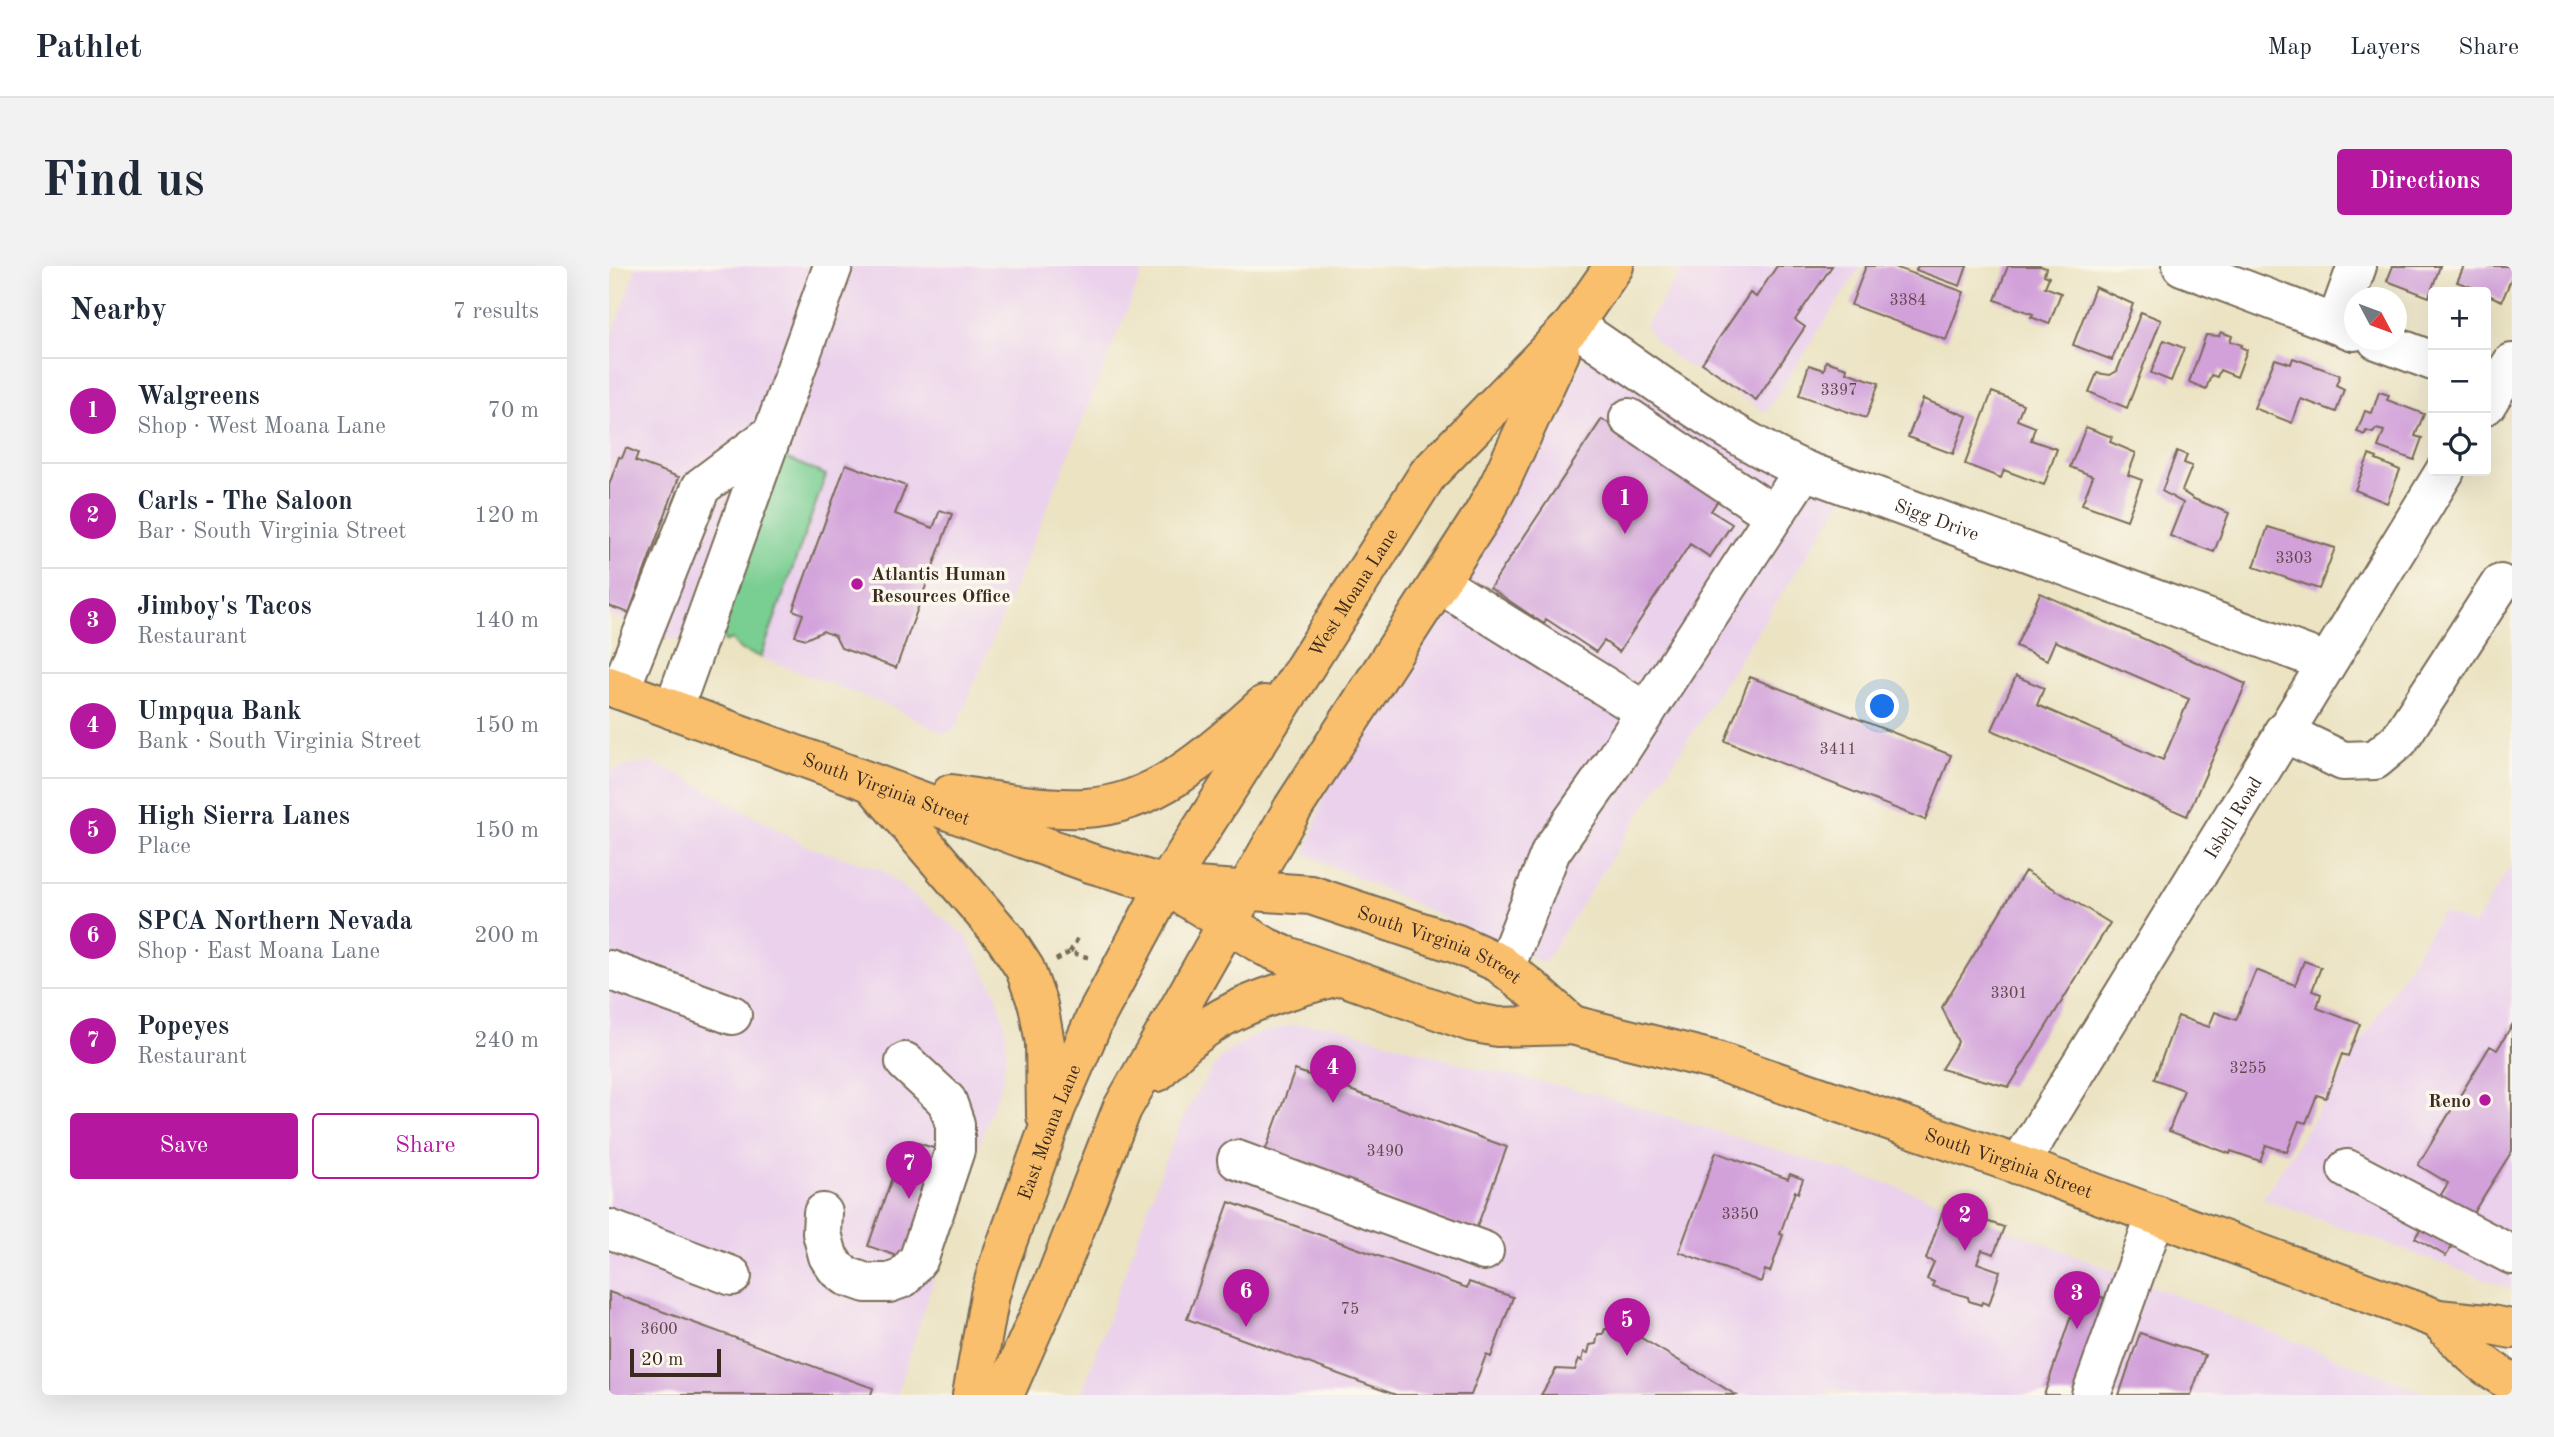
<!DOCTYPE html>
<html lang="en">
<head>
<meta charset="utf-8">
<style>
  :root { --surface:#fff; --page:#f2f2f3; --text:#1f2937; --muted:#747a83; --line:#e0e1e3; --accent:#b5179e }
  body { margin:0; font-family:"Old Standard TT",serif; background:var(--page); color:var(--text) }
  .controls { position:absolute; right:21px; top:21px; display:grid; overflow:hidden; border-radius:7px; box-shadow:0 7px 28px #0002 }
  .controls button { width:63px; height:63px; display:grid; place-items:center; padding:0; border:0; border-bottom:2px solid var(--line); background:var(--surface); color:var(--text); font:35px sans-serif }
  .compass { position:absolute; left:1735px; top:21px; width:63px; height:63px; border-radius:50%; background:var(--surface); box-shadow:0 7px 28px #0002; rotate:131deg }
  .scale { position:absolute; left:21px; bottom:18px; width:91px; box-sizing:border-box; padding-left:7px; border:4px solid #3b2a1e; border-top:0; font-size:19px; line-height:24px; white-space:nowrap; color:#3b2a1e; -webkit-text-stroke:5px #fbf7ec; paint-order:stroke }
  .you { position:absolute; left:1274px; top:441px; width:24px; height:24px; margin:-18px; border:5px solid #fff; border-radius:50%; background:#1a73e8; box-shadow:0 0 0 10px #1a73e833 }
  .badge { display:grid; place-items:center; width:46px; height:46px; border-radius:50%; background:var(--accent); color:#fff; font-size:23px; font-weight:700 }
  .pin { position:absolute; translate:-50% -58px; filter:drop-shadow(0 2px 4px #0008) }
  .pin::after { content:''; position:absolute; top:37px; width:24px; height:21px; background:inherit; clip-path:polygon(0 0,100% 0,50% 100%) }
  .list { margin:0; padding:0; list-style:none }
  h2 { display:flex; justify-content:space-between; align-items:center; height:91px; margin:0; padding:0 28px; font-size:30px }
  h2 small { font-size:23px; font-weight:400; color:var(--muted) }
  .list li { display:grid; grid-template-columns:46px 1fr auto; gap:21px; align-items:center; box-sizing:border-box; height:105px; padding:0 28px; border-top:2px solid var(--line) }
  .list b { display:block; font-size:26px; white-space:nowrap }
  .list p { margin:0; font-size:23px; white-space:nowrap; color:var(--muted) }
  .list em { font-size:23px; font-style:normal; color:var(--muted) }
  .actions { display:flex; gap:14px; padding:21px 28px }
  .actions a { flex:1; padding:16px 0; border:2px solid var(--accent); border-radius:7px; text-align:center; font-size:24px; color:var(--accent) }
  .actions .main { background:var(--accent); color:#fff }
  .icon { flex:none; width:38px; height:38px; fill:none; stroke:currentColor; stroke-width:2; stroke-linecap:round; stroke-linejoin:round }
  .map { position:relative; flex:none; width:1903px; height:1129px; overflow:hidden; border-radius:7px }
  header { display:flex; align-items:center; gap:42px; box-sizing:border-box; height:98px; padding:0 35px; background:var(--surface); border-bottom:2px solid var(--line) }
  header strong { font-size:33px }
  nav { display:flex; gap:38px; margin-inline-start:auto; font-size:24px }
  .intro { display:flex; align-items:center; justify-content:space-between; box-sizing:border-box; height:168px; padding:0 42px }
  h1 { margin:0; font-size:49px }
  .button { padding:18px 32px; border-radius:7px; background:var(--accent); color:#fff; font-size:24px; font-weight:700 }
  main { display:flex; gap:42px; padding:0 42px }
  aside { flex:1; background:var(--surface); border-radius:7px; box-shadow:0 7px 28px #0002 }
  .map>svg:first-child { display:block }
  .built { fill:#ebd1ec }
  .green { fill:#79ce92; stroke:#5a7c58; stroke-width:2 }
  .building { fill:#d2a1da }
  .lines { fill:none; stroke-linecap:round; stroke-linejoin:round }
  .minor-casing { stroke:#796b57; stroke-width:42 }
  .major-casing { stroke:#796b57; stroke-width:42 }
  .path { stroke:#796b57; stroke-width:4.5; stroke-dasharray:5 5; stroke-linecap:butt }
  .minor { stroke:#fff; stroke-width:38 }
  .major { stroke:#f9bf6c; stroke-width:38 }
  .poi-dot { fill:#b5179e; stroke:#fbf7ec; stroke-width:2.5 }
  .labels { text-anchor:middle; stroke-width:7; stroke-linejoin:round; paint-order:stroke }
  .number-label { font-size:16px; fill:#61484d }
  .street-label { font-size:19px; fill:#3b2a1e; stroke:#fbf7ec }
  .poi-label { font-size:19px; font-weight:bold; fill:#3b2a1e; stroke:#fbf7ec; text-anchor:start }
</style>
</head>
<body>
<header>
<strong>Pathlet</strong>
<nav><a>Map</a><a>Layers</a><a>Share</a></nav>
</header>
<div class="intro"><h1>Find us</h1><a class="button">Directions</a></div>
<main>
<aside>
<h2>Nearby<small>7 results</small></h2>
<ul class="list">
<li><span class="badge">1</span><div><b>Walgreens</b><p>Shop · West Moana Lane</p></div><em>70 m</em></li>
<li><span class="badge">2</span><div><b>Carls - The Saloon</b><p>Bar · South Virginia Street</p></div><em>120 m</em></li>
<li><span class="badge">3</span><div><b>Jimboy's Tacos</b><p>Restaurant</p></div><em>140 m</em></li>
<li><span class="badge">4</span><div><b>Umpqua Bank</b><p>Bank · South Virginia Street</p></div><em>150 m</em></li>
<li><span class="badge">5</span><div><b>High Sierra Lanes</b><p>Place</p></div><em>150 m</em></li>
<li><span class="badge">6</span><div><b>SPCA Northern Nevada</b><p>Shop · East Moana Lane</p></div><em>200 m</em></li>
<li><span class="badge">7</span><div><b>Popeyes</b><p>Restaurant</p></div><em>240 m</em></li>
</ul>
<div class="actions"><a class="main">Save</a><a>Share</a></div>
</aside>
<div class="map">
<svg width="1903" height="1129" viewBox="0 0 1903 1129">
  <rect width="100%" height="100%" fill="#fbf7ec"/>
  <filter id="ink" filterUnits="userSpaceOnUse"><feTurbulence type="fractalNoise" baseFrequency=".0143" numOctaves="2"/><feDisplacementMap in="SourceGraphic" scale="14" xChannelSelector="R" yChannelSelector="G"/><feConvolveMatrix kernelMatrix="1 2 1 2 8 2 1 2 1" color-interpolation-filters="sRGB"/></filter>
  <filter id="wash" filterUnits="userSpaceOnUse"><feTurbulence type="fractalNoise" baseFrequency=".00686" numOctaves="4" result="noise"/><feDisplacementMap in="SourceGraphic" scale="28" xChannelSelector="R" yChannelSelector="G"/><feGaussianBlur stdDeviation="1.57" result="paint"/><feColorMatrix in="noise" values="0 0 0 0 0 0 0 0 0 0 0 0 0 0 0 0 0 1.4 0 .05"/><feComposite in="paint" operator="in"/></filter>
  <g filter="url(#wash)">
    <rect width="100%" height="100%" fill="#ebe3c2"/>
    <!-- built -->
    <path class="built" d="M28 0H210L72 373 66 374 0 349V79Z
      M243 0H536L422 282 347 462 335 468 281 440 132 384 122 373 116 376 115 344Z
      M1076 0H1252L1157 146 1072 96 1045 74 1037 59Z
      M979 86 1234 233 935 697 697 588 725 497Z
      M43 497 75 511 200 581 271 603 357 670 388 730 396 758 397 787 394 812 347 942 288 1129H0V506L18 500Z
      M1903 598V1023L1654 933 1833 646 1865 659Z
      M682 759H722L856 799 986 828 1301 925 1822 1129H1246L1221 1122 1218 1129H472L556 894 580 839 611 792 641 771Z"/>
    <!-- green -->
    <path class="green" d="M177 192 217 209 152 391 132 384 122 373 116 376 112 361 172 193Z"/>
    <g id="blocks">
      <!-- building -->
      <path class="building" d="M1168 0H1223L1186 54 1196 61 1147 134 1093 97 1141 27 1147 31Z
        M1257 0H1283L1355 26 1337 74 1242 39Z
        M1309 0H1358L1351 20 1307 4Z
        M1399 0H1431L1437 2 1435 9 1440 11 1436 21 1452 27 1440 58 1422 51 1424 48 1386 34Z
        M1784 0H1831L1820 31 1778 15Z
        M1855 0H1903V11L1893 35 1877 28V26L1848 16Z
        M1486 21 1524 38 1503 94 1464 79Z
        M1532 46 1552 54 1518 142 1480 126 1488 107 1501 109 1508 105Z
        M1612 66 1623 70 1621 75 1633 79 1632 81 1638 84 1628 111 1611 104 1608 111 1602 109 1597 123 1580 116 1597 69 1610 70Z
        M1555 74 1575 82 1562 115 1542 107Z
        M1684 92 1731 109 1727 119 1735 123 1727 146 1692 133 1683 157 1645 142 1666 93 1682 98Z
        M1217 95 1238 102 1237 106 1270 117 1257 152 1190 129 1200 99 1215 104Z
        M1383 126 1414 138 1408 154 1426 161 1422 174 1448 183 1435 219 1395 204 1392 212 1356 198Z
        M1770 126 1780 129 1778 134 1815 148 1806 170 1813 172 1805 194 1769 181 1775 165 1767 163 1764 167 1757 165 1756 169 1748 166 1756 145 1763 147Z
        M1314 133 1358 150 1344 188 1299 171Z
        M993 153 1111 231 1102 245 1123 258 1101 291 1081 278 1010 386 995 375 987 386 937 353 935 358 881 322Z
        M1477 161 1503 171 1501 176 1527 187 1519 209 1533 214 1518 254 1473 238 1484 210 1461 201Z
        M17 182 29 187 26 195 70 211 20 347 0 340V219L10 191 13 192Z
        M1568 185 1578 189 1575 197 1583 200 1573 225 1585 233 1620 247 1605 286 1561 270 1574 237 1553 225Z
        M1760 189 1768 192 1767 194 1791 204 1778 237 1746 224Z
        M237 198 297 220 286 248 324 262 331 244 343 248 287 402 232 382 226 370 214 365 197 373 186 370 194 348 184 344Z
        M1659 261 1726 282 1710 323 1645 301Z
        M1431 327 1637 418 1578 550 1383 464 1407 410 1435 422 1428 439 1554 494 1580 433 1446 375 1438 394 1407 380Z
        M1141 411 1342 489 1316 554 1116 475Z
        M1416 605 1501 657 1400 821 1332 803 1349 776 1333 741Z
        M1695 695 1712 701 1703 725 1712 728 1708 742 1751 758 1739 790 1733 788 1717 832 1708 829 1697 857 1690 855 1678 886 1657 879 1651 895 1622 885 1621 888 1560 865 1575 824 1545 813 1569 750 1600 761 1606 746 1627 754 1647 704 1686 719Z
        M1903 759V885L1837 990 1806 972 1839 917 1809 899 1881 780 1888 784Z
        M686 804 898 881 866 966 655 888Z
        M303 875 327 883 299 994 259 980 289 895 293 897Z
        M1107 886 1179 913 1181 908 1194 913 1189 927 1186 925 1171 968 1174 969 1161 1006 1156 1004 1152 1016 1070 986Z
        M620 936 858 1022 860 1016 904 1031 882 1091 877 1089 862 1129H787L578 1053Z
        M1336 939 1345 943 1346 940 1374 950V954L1395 961 1385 988 1373 984 1368 997 1391 1005 1380 1039 1373 1036 1372 1039 1360 1035 1359 1031 1323 1020 1325 1016 1318 1013 1325 996 1317 993Z
        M1476 1025 1503 1035 1474 1129H1435L1466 1038 1470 1040Z
        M0 1026 264 1122 262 1129H0Z
        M1004 1055 1127 1129H932L947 1103 966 1104 970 1093 973 1095 975 1086 979 1087 981 1079 987 1078 989 1068H994L996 1063H999Z
        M1531 1067 1596 1089 1582 1129H1510Z"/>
    </g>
  </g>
  <g filter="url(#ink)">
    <use href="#blocks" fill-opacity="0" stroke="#796b57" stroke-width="2"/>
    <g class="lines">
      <defs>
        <g id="minor">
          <path d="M1573 0 1745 65"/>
          <path d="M1727 58 1748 0"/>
          <path id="s1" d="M964 59C1039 109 1113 167 1195 204L1717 396"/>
          <path d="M1768 74 1824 95"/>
          <path d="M1877 139 1903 97"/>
          <path d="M1020 152 1165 249"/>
          <path d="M830 317 1037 446"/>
          <path d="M11 424 92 221 164 167"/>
          <path d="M64 444 224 0"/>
          <path d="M1674 466 1734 495 1766 494 1790 474 1891 318"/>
          <path d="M896 702 942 585 991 516 1195 204"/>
          <path d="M0 704 123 749"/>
          <path d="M628 894 875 985"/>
          <path id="s2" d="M1410 899 1836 205"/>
          <path d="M1738 903 1903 989"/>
          <path d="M214 947 213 967 219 990 227 1002 237 1010 257 1017H280L294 1012 310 992 346 884V858L338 835 296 796"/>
          <path d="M0 963 123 1010"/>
          <path d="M1482 1129 1547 949"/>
        </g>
        <g id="major">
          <path id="s3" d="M0 420 481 597 557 619 702 629 848 678 890 697 924 724 963 759"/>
          <path d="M265 519 396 672 416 703 429 739 436 777 437 850"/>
          <path d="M342 528C386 535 432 544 476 542 548 539 605 484 655 439"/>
          <path id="s4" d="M557 619 657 681 675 689 862 756 889 761 963 759 1108 795 1410 899 1829 1053 1877 1058 1903 1063"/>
          <path d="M548 806C602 743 656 731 732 709"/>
          <path d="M1829 1053C1852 1078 1873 1101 1903 1116"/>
          <path id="s5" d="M363 1129 381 1029 390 998 447 842 487 750 557 619 819 208 964 59 1005 0"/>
          <path d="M395 1129 448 1009 513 843 684 542 875 247 891 217 951 87"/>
        </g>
      </defs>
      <!-- minor casing -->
      <use href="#minor" class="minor-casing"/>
      <!-- major casing -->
      <use href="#major" class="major-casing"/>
      <!-- path -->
      <path class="path" d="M461 686 470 670
        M447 694 461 686 481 692"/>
      <!-- minor -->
      <use href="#minor" class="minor"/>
      <!-- major -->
      <use href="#major" class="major"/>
    </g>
  </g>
  <!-- markers -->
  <g class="poi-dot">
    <circle cx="248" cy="318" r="7"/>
    <circle cx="1876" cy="834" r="7"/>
  </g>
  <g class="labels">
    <!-- number labels -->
    <g class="number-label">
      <text x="1299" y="39">3384</text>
      <text x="1230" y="129">3397</text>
      <text x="1685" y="297">3303</text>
      <text x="1229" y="488">3411</text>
      <text x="1400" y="732">3301</text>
      <text x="1639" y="807">3255</text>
      <text x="776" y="890">3490</text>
      <text x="1131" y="953">3350</text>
      <text x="741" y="1048">75</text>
      <text x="50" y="1068">3600</text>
    </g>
    <!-- street labels -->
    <g class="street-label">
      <text dy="7" stroke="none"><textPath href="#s1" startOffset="415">Sigg Drive</textPath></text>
      <text dy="7" stroke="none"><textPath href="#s5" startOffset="896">West Moana Lane</textPath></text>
      <text dy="7" stroke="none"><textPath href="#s3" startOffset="296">South Virginia Street</textPath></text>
      <text dy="7" stroke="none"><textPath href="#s2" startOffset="408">Isbell Road</textPath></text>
      <text dy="7" stroke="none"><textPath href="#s3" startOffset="875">South Virginia Street</textPath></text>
      <text dy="7" stroke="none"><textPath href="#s5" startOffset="275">East Moana Lane</textPath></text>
      <text dy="7" stroke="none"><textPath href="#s4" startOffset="896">South Virginia Street</textPath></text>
    </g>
    <!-- poi labels -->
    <g class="poi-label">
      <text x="262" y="314">Atlantis Human<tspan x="262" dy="22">Resources Office</tspan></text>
      <text x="1862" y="841" text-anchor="end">Reno</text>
    </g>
  </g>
</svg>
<div class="controls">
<button>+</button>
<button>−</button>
<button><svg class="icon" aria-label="locate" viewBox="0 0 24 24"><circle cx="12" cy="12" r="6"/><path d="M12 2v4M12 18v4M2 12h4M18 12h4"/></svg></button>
</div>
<svg class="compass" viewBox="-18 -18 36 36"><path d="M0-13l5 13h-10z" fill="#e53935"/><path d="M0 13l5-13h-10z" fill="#747a83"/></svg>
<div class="scale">20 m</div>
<div class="you"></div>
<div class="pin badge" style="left:1016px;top:268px">1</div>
<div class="pin badge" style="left:1356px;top:985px">2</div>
<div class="pin badge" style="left:1468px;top:1063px">3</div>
<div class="pin badge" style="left:724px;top:837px">4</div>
<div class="pin badge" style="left:1018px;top:1090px">5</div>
<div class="pin badge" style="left:637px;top:1061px">6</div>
<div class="pin badge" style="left:300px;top:933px">7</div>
</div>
</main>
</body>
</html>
